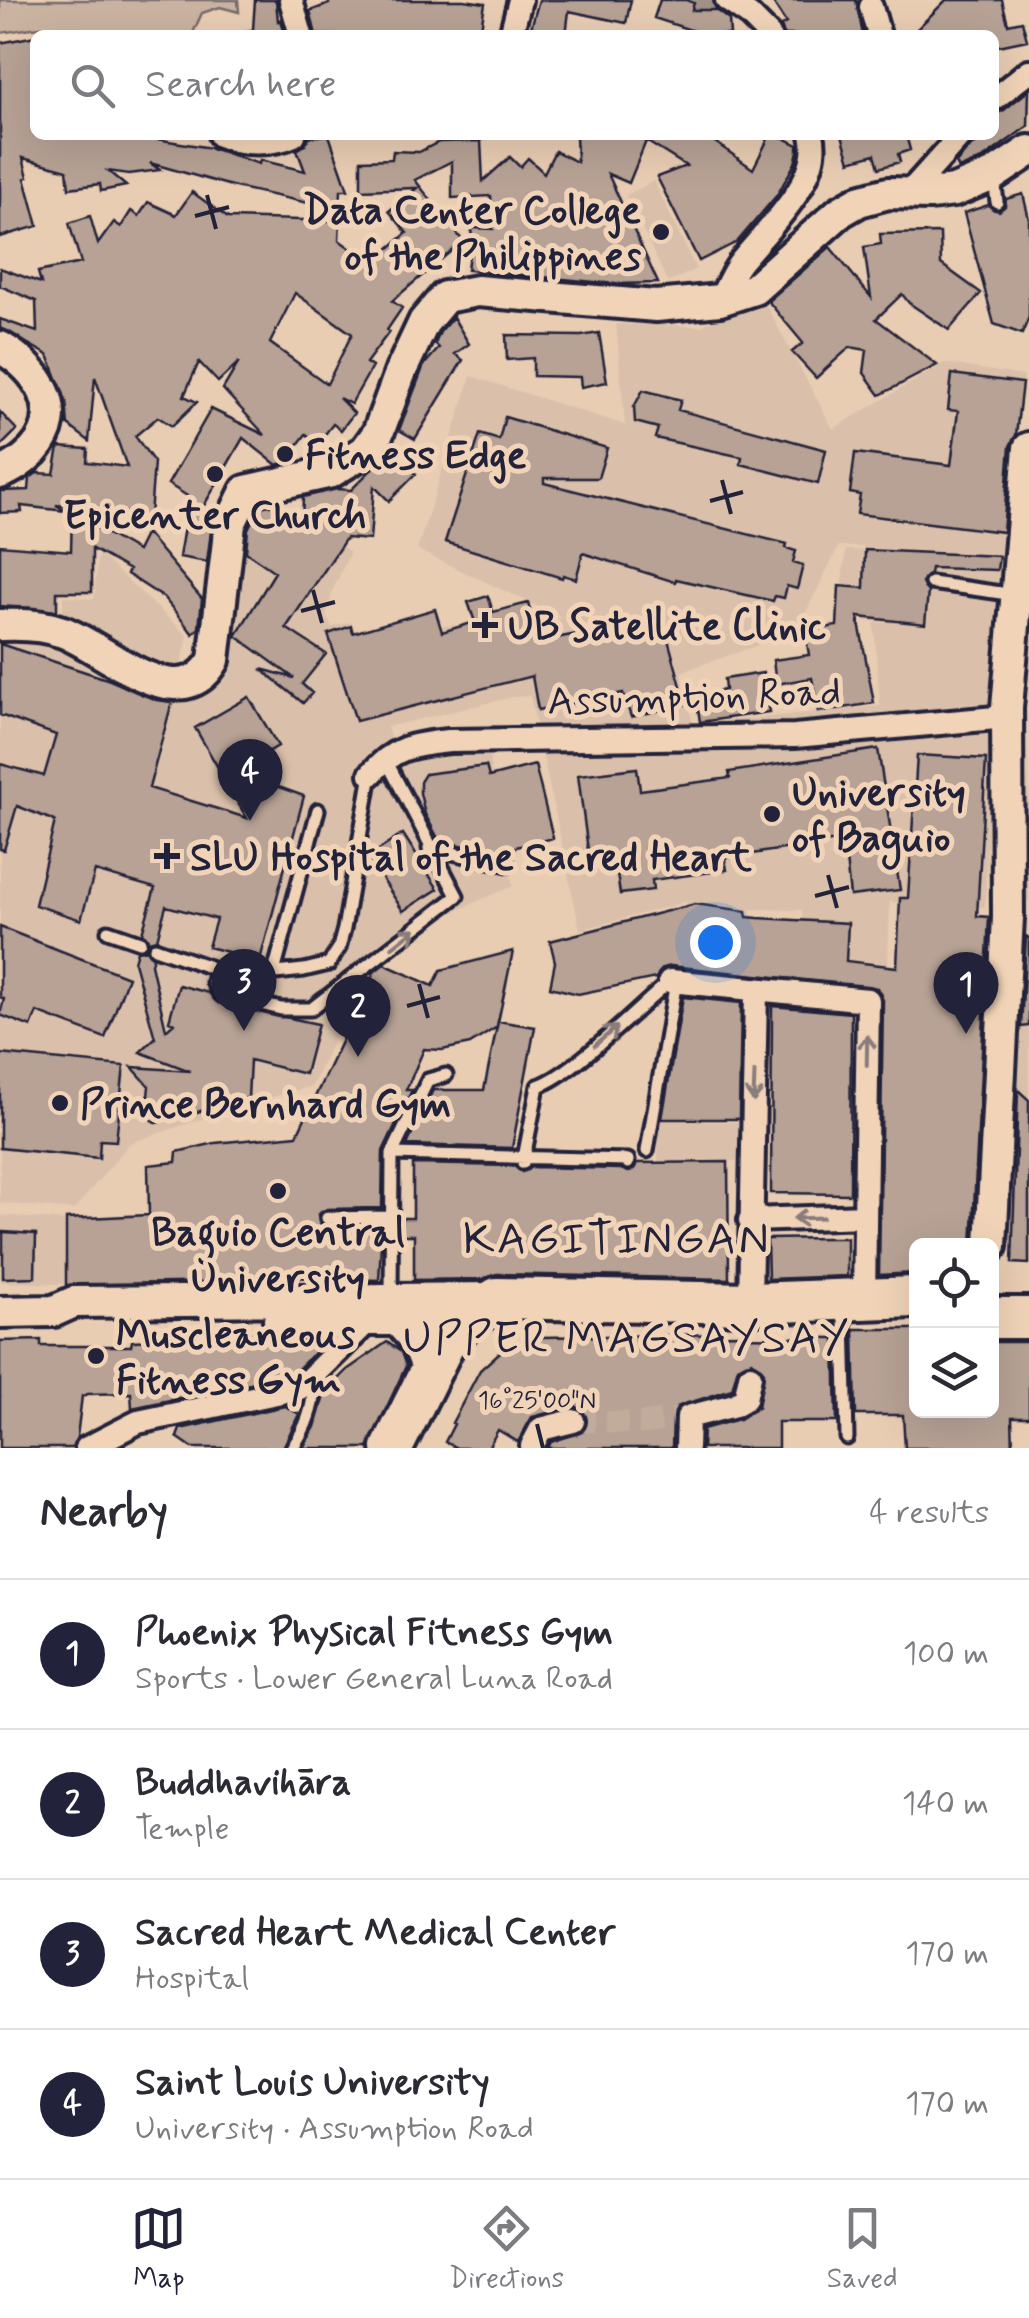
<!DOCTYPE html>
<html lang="en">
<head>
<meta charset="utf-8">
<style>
  :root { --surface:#fff; --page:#f7f7f7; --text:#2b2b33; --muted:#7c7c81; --line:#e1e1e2; --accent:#22223b }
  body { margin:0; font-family:Mynerve,sans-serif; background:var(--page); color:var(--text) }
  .controls { position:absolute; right:30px; bottom:30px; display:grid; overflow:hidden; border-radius:15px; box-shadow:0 10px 40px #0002 }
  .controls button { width:90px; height:90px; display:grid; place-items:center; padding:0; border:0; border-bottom:2px solid var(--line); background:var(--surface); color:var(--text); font:50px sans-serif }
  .you { position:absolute; left:715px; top:942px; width:35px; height:35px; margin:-25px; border:8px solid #fff; border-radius:50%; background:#1a73e8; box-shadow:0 0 0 15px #1a73e833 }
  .badge { display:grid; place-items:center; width:65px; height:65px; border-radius:50%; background:var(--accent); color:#fff; font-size:32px; font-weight:700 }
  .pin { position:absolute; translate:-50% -82px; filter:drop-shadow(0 2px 5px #0008) }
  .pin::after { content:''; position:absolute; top:52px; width:35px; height:30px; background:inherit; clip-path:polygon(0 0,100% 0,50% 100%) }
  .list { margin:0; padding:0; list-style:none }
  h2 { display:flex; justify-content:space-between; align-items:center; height:130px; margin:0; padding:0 40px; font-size:42px }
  h2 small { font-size:32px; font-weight:400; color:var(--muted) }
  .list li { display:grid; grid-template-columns:65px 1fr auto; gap:30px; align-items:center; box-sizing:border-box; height:150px; padding:0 40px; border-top:2px solid var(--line) }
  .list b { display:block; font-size:38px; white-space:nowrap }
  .list p { margin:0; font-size:32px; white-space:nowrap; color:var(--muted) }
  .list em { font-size:32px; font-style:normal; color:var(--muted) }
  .icon { flex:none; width:55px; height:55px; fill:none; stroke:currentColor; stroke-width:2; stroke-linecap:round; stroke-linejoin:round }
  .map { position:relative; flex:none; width:1029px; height:1448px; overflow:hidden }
  .search { position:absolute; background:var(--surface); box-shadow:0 10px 40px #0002; left:30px; right:30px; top:30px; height:110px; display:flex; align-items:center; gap:25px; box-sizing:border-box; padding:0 35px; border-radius:15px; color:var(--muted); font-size:38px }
  .sheet { height:730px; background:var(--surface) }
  nav { display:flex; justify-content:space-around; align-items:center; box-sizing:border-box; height:140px; border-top:2px solid var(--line); background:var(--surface); font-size:28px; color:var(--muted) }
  nav a { display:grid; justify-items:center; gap:5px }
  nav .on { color:var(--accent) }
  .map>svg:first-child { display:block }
  .built { fill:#dac0aa; fill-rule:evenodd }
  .green { fill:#cbb3a1; stroke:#766a6e; stroke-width:2.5 }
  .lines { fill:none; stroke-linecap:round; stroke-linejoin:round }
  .river { stroke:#a29188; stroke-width:32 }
  .building { fill:#b7a295; stroke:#22223b; stroke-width:2.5; fill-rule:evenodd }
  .street-tunnel { stroke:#c1ab9b; stroke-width:22; stroke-dasharray:22 11; stroke-linecap:butt }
  .lane-casing { stroke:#22223b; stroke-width:19 }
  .street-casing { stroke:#22223b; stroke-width:30 }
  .secondary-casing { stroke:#22223b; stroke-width:38 }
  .highway-casing { stroke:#22223b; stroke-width:48 }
  .lane { stroke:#f1d4b8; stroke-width:11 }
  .street { stroke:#f1d4b8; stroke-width:22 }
  .secondary { stroke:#f1d4b8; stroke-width:30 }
  .highway { stroke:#f1d4b8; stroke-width:40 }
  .oneway { stroke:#8a7b7a }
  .ticks { fill:none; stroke:#22223b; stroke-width:4 }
  .poi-dot { fill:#22223b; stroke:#f1d4b8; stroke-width:4 }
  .labels { text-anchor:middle; stroke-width:10; stroke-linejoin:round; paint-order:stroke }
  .poi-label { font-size:40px; font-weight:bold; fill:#22223b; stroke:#f1d4b8; text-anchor:start }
  .street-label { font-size:40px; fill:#22223b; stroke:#f1d4b8 }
  .quarter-label { font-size:45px; letter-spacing:2.5px; fill:#22223b; stroke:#f1d4b8 }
  .ticks-label { font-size:25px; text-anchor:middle; fill:#22223b; stroke:#f1d4b8; stroke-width:10; stroke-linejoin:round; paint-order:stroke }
</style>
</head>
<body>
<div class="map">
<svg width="1029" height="1448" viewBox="0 0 1029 1448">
  <rect width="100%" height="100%" fill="#e9cdb3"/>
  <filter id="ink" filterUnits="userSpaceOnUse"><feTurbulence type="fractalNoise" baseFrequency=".01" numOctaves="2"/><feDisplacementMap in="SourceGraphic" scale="20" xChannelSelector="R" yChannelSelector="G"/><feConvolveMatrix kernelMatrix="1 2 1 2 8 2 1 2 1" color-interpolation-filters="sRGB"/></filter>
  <g filter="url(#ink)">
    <!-- built -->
    <path class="built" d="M654 181 696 269 668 283 626 195Z
      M763 299 833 429 944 363 1024 376 1004 555H1001L1004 586H998L985 907 890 902 888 965 852 960 848 994 802 990V910L751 909 760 985 707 977 686 902 580 930 530 696 513 697 387 727 390 738 414 757 487 747 513 886 377 945 312 1086 231 1109 130 1143 74 1210 0 1203V630L25 629 190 692 241 506 268 493 350 552 333 590 326 616 332 627 351 622 355 632 563 618 417 550 471 376 625 425 616 324 700 326ZM839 546 961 553 846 550 837 618 890 623H874L880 706 693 724 681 672 796 632Z
      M98 553 188 636 181 666 162 667 63 623V596L94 599Z
      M1029 751V902L1023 889Z
      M1029 1017V1099L1018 1090 1021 1025Z
      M658 1121 740 1122 739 1161 658 1163Z
      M0 1215 64 1221 65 1284 0 1282Z"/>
    <!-- green -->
    <path class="green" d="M0 0H238L239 12 220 7 202 13 192 35H80C56 19 27 30 0 33Z"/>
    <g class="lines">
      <!-- river -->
      <path class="river" d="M702 0 703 35"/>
    </g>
    <!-- building -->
    <path class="building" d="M255 0H276L278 21 281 20 285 35H244V32L253 29Z
      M328 0H464L485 3 480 35H316L310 11 329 4Z
      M539 0H631L626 23 569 11 566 35H529Z
      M660 0H686L694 3 692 10H716L729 20 730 35H706L654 18Z
      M771 0H856L863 35H784L781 26 786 23Z
      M946 0H1002L1008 24 1022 21 1027 40 994 47V35H911Z
      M35 36V135H135V139L156 137V139L211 148 259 164 260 160 305 171 297 150 305 145 309 137 329 135 348 190H341L340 210 235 187 150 163 160 170 129 174 108 171 126 186 101 191 100 184 69 188 67 170 23 158 28 177 25 178 38 226 0 237V43Z
      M1029 90 1028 126 984 158 959 169 956 163 972 145 994 136V114L1003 111Z
      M576 135H705L753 169 770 135H778L798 145V151L795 163 777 195 737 242 699 261 657 177 686 166 646 141 629 183 608 174 658 283 616 284 467 270 472 228 493 229 491 196 452 198V161L415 180 463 241 392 301 402 308 387 330 389 332 366 363 372 367 351 404 339 398 354 413 341 430 333 424 318 443 306 434 284 463 277 465 243 438 199 514 213 517 207 562 179 557 189 497 168 484 211 409 265 435 223 389 239 362 218 382 199 362 184 396 197 402 172 426 158 417 135 436 154 462 150 516 56 505 66 511 21 506 22 512 0 513V491L29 490 30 478 37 473 54 474 59 447 88 449 87 462 127 467 95 377 89 441 68 425 66 401 48 355 0 328V319L37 332 36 301 0 286V268L41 283 38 272 81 263 69 223 90 216 98 244 114 222 121 227 131 211 139 216 148 202 176 215 192 192 228 218 340 221 339 240 365 259 367 256 374 261 407 233 389 211 417 188 361 190V160L392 159 393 151 419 152 439 142 481 141 483 181 510 157 520 167 528 158 544 173 555 151 577 162ZM295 293 352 334 327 384 270 343Z
      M842 135H906L910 150 898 154 900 162 879 168 875 154 850 161Z
      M1023 194 1029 219V317L1022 334 994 324 964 213 988 205 999 211 1005 206 1006 199Z
      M940 233 941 264 981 293 949 330 909 303 902 294 876 319 937 365 880 395 864 373 867 350 850 347 816 378 792 352 803 343 768 301 830 247 871 297 864 247 881 244 880 234Z
      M453 317 469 344 455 354 463 360 415 439 399 430 424 365 439 348 435 344 440 332Z
      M599 333 607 382 581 387 580 377 533 376V358L507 360 506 335 581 336Z
      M952 374 1022 383 1016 435 1010 446 1003 532 857 514 860 495 850 493 855 453 951 465 958 411 948 410Z
      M643 390 681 400 678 410 826 450 818 484 741 464 742 457 655 438 658 428 635 422 634 407Z
      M0 412 17 430 0 447Z
      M505 417 607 448 598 478H544V483L787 544 786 548 796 551 793 562 803 565 797 589 787 586 784 598 775 596 773 601 676 579 675 582 583 553 576 579 563 575 562 578 445 542 480 434 499 440Z
      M391 450 416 474 389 501 374 486 370 540 346 538 286 628 326 654 302 684 312 693 303 703 261 669 294 678 236 636 275 572 246 552 248 529 259 507 275 504 302 522 303 497 337 489 351 490Z
      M72 514 137 551 146 533 202 599 199 628 193 634 164 598 127 574 129 570 92 549V592H57V611L0 606V545L71 551Z
      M865 550 999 556 997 570 931 568 930 574 922 583 928 592 925 624 858 617 874 703 818 712 812 678 776 684 773 660 809 655 805 631 837 626 839 586 864 588Z
      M488 596 493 612 528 603 532 617 544 614 551 639 602 629 600 623 662 618 686 704 631 717 623 693 538 710 532 676 356 721 328 634 351 626 353 633 435 609 442 632 475 622 468 602Z
      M0 644 110 680 156 700 172 702 149 788 247 818 238 803 245 775 304 796 260 960 208 947 216 919 166 906 157 939 149 941 142 933 155 888 95 871 81 920 35 905 55 821 17 806 4 850 0 849V764L44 776 56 735 0 715Z
      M763 673 769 712 700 722 696 695 725 690 724 679Z
      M249 697 278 746 224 778 195 728Z
      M878 749 900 890 850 896 844 840 725 858 727 870 652 880 653 890 620 894 614 854 589 858 578 775 637 768 640 790 730 778 729 772Z
      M917 755 986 759 977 916 989 917 972 1246H916V1273L879 1275 883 1000 877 988 671 966 663 968 656 978 578 994 550 987 555 962 550 941 695 904 746 911 747 917 758 918 848 923 846 961 897 967 900 898H908Z
      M535 765 553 838 504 850 505 855 439 840 425 814 420 793V782L425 774 486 766 489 777Z
      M403 834 438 889 403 911 368 857Z
      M0 927 128 977 105 1038 37 1012 31 1027 0 1015 4 999 0 997Z
      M1026 936 1029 938V1026L1021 1027Z
      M146 949 153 957 151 964 166 1030 174 1023 169 1021 179 985 209 993 218 1003 318 1024 305 1074 250 1060 248 1098 157 1123 146 1116 149 1086 132 1067 190 1071 140 1052 155 1038 134 962 137 951Z
      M513 951 497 1027 470 1044 442 1050 424 1049 406 1090H412L383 1151 382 1208 327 1209 318 1214 319 1222 326 1227 382 1226 379 1280 282 1277V1281L66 1285V1219L149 1215 148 1165 176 1162 177 1152 215 1143 297 1135 374 972 384 964 433 986 441 970Z
      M683 997 741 1003 739 1119H662Z
      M772 1006 851 1013 850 1194 771 1193Z
      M498 1021 535 1027 512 1148 407 1145 433 1090H484Z
      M0 1054 124 1066 116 1141 100 1140 99 1158 0 1148Z
      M1018 1090 1029 1100V1264L1012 1263Z
      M728 1162 729 1279 497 1274 482 1279 414 1280V1235H401V1218H413V1164L514 1166 522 1172 531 1167 621 1169 629 1172 637 1163Z
      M3 1232 36 1234 35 1277 3 1278Z
      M828 1238H847V1276L768 1279 767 1239Z
      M854 1329H916V1410H992V1342H1029V1417H1012L1013 1448H905L903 1415H856Z
      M244 1332 266 1333 279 1339H320V1342L318 1349 293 1374 132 1408 131 1393 88 1394 82 1396 77 1437 72 1448H0V1341L41 1340V1346H131L132 1341 178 1339 244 1341Z
      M738 1334V1337L835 1338 837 1422H778V1448H702L703 1429 739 1419 758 1407 764 1372 752 1361 738 1367 732 1389 677 1407 673 1417 672 1448H548L551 1442 584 1431 587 1416 576 1406 532 1417 518 1442 498 1430 488 1448H457L445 1442 454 1424 452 1423 480 1370 509 1344 539 1340 540 1337Z
      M387 1342 401 1352 406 1366 368 1448H303L315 1427 325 1392 347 1370Z
      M285 1406 299 1414 283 1448H193L177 1437 180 1429Z"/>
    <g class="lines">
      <!-- street-tunnel -->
      <path class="street-tunnel" d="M573 1421 646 1423 688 1417"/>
      <defs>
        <path id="lane" d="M994 179 997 202
          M931 583 1015 595
          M429 848 508 865
          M108 931 140 942
          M155 948 238 977 304 970 329 964 339 948 344 929 371 774
          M216 970 213 982 220 994 281 1009H311L457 896 385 758
          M274 972 318 810
          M647 1151 676 981
          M392 1154 628 1160V1163
          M523 1163 538 1086C572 1075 639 1007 670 981
          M327 1218 390 1217
          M391 1297 392 1154 428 1080 446 1075
          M844 1319 847 1438
          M292 1448C307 1427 316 1402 313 1375"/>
        <path id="street" d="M291 0 301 35
          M727 0 749 15 769 35
          M871 7 879 35
          M511 35 520 0
          M994 99 1029 71
          M220 135C241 145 273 145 294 135
          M909 193 961 135
          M720 300C726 288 731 275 739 264 764 232 824 179 812 135
          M371 774C395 746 414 745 449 741L795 736 1007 717
          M670 981 868 1000 864 1300
          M750 1220 865 1216
          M750 1303 756 990
          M532 1446 541 1429 573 1421
          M87 1448 138 1422 300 1388 367 1322
          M687 1448 688 1417 735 1405 745 1399 750 1376"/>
        <path id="secondary" d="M0 347C38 369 69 412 33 451 24 460 13 469 0 473
          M0 625C20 624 44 625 63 632 106 648 179 721 214 660L230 524 246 491 331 472 365 451 378 433 401 371 424 322 445 297 477 291 656 306 720 300 754 289 840 212 859 201 888 193 930 194 954 191 993 175 1029 151
          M991 1246 1008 917 1007 708 1029 448
          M0 1312 54 1311 74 1302 497 1298
          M279 1320H450"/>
        <path id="highway" d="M992 1318H1029
          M404 1320 422 1340 432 1367
          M392 1448 445 1342 461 1324 497 1298 750 1303 916 1297"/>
      </defs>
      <!-- lane casing -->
      <use href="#lane" class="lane-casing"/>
      <!-- street casing -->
      <use href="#street" class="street-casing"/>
      <!-- secondary casing -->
      <use href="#secondary" class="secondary-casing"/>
      <!-- highway casing -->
      <use href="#highway" class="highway-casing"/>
      <!-- lane -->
      <use href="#lane" class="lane"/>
      <!-- street -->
      <use href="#street" class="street"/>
      <!-- secondary -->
      <use href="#secondary" class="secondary"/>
      <!-- highway -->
      <use href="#highway" class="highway"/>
    </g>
    <!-- one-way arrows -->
    <defs><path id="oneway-shaft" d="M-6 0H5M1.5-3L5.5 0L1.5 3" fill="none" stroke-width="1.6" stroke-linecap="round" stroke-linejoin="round" transform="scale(2.5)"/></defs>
    <g class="oneway">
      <use href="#oneway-shaft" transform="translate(404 938) rotate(-38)"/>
      <use href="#oneway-shaft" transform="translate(606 1036) rotate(-41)"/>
      <use href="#oneway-shaft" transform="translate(867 1050) rotate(-89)"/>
      <use href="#oneway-shaft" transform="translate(754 1087) rotate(92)"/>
      <use href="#oneway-shaft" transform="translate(808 1218) rotate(178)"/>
    </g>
  </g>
  <!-- ticks -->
  <path class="ticks" d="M207 195 216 229M195 216 229 207M722 480 731 514M710 501 743 492M313 590 322 623M301 611 335 602M828 875 837 908M815 896 849 887M419 984 428 1018M407 1006 440 997M537 1424 543 1448"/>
  <!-- markers -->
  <g class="poi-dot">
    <circle cx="661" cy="232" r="10"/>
    <circle cx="285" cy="454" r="10"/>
    <circle cx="215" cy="474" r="10"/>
    <path d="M480 610h10v10h10v10h-10v10h-10v-10h-10v-10h10z"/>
    <circle cx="772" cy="814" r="10"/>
    <path d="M162 841h10v10h10v10h-10v10h-10v-10h-10v-10h10z"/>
    <circle cx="60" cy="1103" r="10"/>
    <circle cx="278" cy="1191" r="10"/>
    <circle cx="96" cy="1356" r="10"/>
  </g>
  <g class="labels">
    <!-- poi labels -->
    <g class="poi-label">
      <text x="641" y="223" text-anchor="end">Data Center College<tspan x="641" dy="46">of the Philippines</tspan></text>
      <text x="305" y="468">Fitness Edge</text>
      <text x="215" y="528" text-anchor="middle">Epicenter Church</text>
      <text x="508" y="639">UB Satellite Clinic</text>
      <text x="792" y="805">University<tspan x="792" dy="46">of Baguio</tspan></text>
      <text x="190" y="870">SLU Hospital of the Sacred Heart</text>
      <text x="80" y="1117">Prince Bernhard Gym</text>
      <text x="278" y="1245" text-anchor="middle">Baguio Central<tspan x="278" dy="46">University</tspan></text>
      <text x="116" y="1347">Muscleaneous<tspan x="116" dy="46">Fitness Gym</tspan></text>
    </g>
    <!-- street labels -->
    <g class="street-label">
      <text transform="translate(694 695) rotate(-2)" y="14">Assumption Road</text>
    </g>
    <!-- quarter labels -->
    <g class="quarter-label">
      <text x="617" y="1253">KAGITINGAN</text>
      <text x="627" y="1352">UPPER MAGSAYSAY</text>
    </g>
  </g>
  <g class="ticks-label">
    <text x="537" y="1408">16°25'00"N</text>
  </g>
</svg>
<div class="controls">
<button><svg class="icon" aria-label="locate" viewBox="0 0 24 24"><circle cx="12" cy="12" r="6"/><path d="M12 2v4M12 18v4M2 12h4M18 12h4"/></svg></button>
<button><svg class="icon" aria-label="layers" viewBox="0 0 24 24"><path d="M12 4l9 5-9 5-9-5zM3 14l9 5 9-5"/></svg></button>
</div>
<div class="you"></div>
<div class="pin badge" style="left:966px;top:1034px">1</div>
<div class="pin badge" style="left:358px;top:1057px">2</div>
<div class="pin badge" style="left:244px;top:1031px">3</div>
<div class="pin badge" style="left:250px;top:821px">4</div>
<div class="search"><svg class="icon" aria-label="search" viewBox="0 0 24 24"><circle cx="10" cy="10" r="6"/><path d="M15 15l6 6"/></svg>Search here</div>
</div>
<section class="sheet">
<h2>Nearby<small>4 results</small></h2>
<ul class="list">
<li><span class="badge">1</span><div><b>Phoenix Physical Fitness Gym</b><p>Sports · Lower General Luna Road</p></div><em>100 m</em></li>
<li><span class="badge">2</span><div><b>Buddhavihāra</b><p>Temple</p></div><em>140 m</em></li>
<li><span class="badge">3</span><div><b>Sacred Heart Medical Center</b><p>Hospital</p></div><em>170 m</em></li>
<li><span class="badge">4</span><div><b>Saint Louis University</b><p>University · Assumption Road</p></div><em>170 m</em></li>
</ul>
</section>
<nav>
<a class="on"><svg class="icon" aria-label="map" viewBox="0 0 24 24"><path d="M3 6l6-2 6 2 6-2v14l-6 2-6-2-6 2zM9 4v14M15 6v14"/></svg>Map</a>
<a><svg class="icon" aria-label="directions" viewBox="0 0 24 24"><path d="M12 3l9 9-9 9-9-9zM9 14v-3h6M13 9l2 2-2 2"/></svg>Directions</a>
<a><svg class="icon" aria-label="saved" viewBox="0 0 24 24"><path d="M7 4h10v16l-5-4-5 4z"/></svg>Saved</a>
</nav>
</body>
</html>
